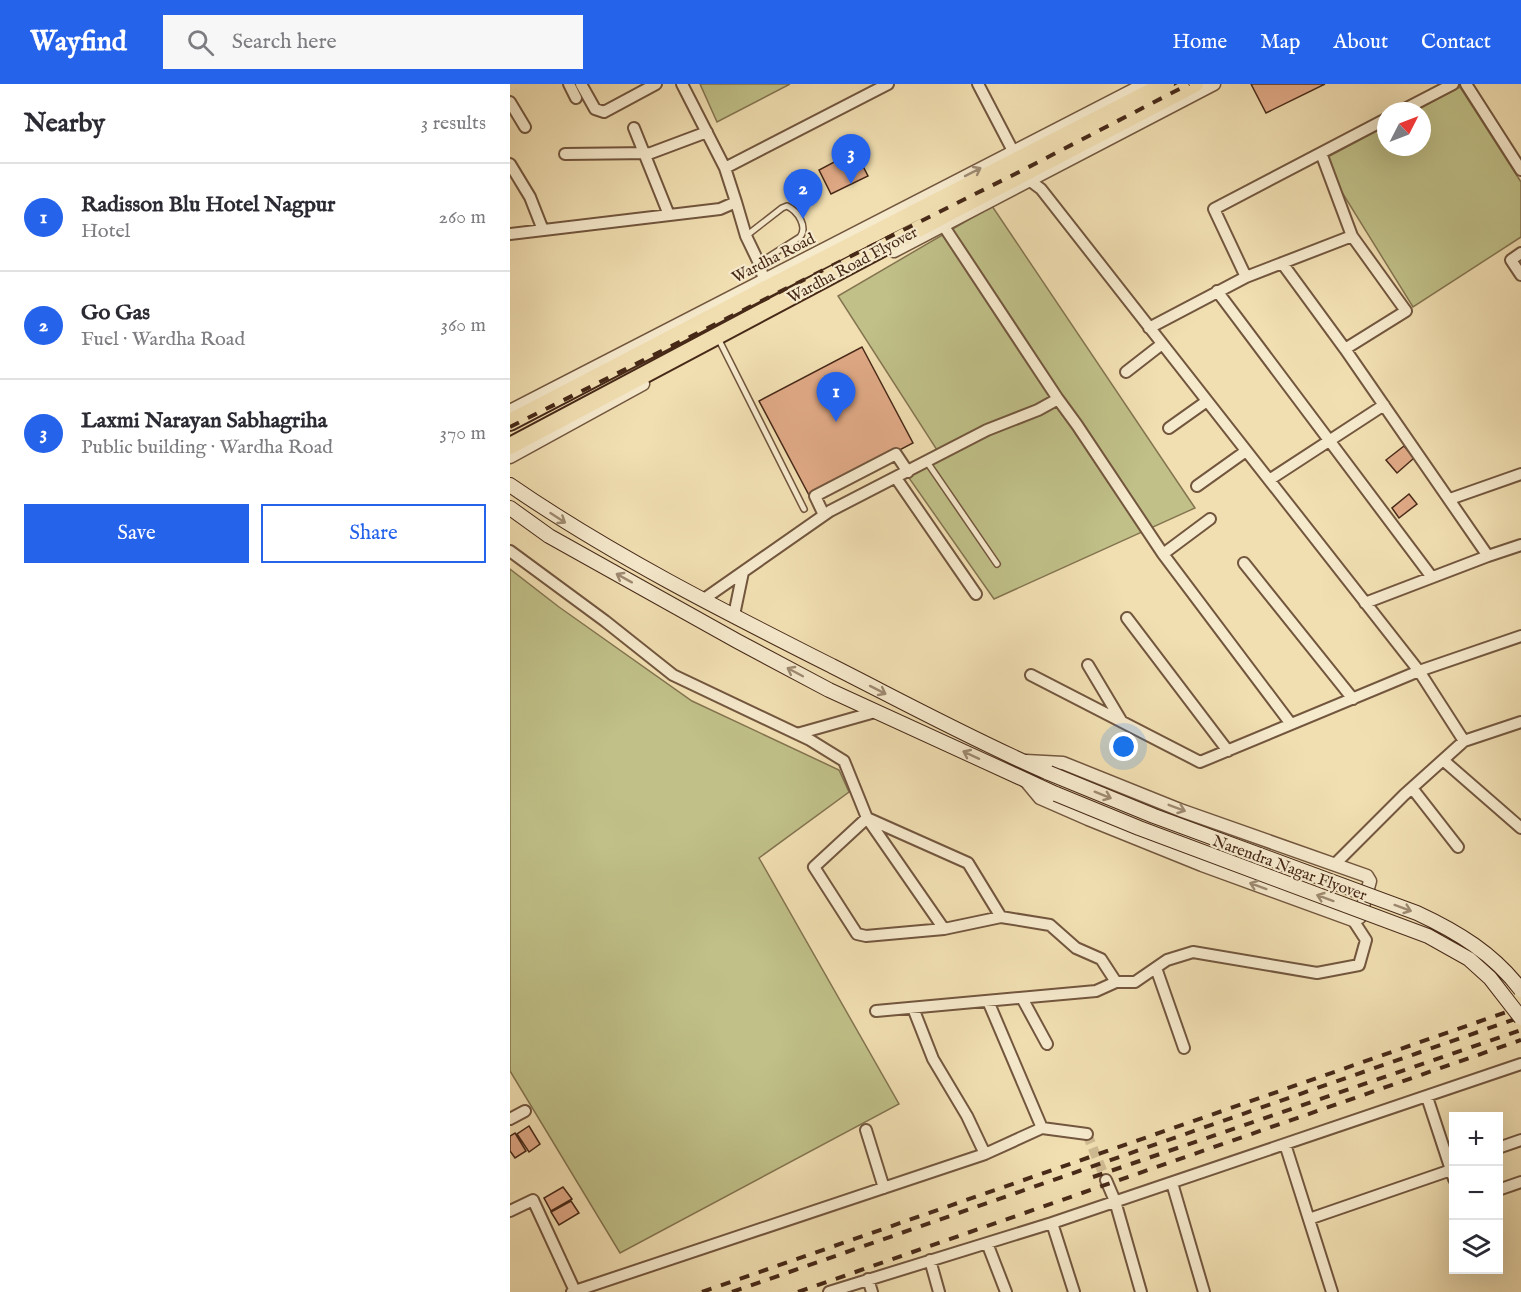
<!DOCTYPE html>
<html lang="en">
<head>
<meta charset="utf-8">
<style>
  :root { --surface:#fff; --page:#f7f7f7; --text:#2b2b33; --muted:#7c7c81; --line:#e1e1e2; --accent:#2563eb }
  body { margin:0; font-family:"IM FELL English",serif; background:var(--page); color:var(--text) }
  .controls { position:absolute; right:18px; bottom:18px; display:grid; overflow:hidden; border-radius:0px; box-shadow:0 6px 24px #0002 }
  .controls button { width:54px; height:54px; display:grid; place-items:center; padding:0; border:0; border-bottom:2px solid var(--line); background:var(--surface); color:var(--text); font:30px sans-serif }
  .compass { position:absolute; left:867px; top:18px; width:54px; height:54px; border-radius:50%; background:var(--surface); box-shadow:0 6px 24px #0002; rotate:48deg }
  .you { position:absolute; left:614px; top:663px; width:21px; height:21px; margin:-15px; border:4px solid #fff; border-radius:50%; background:#1a73e8; box-shadow:0 0 0 9px #1a73e833 }
  .badge { display:grid; place-items:center; width:39px; height:39px; border-radius:50%; background:var(--accent); color:#fff; font-size:20px; font-weight:700 }
  .pin { position:absolute; translate:-50% -50px; filter:drop-shadow(0 2px 3px #0008) }
  .pin::after { content:''; position:absolute; top:32px; width:21px; height:18px; background:inherit; clip-path:polygon(0 0,100% 0,50% 100%) }
  .list { margin:0; padding:0; list-style:none }
  h2 { display:flex; justify-content:space-between; align-items:center; height:78px; margin:0; padding:0 24px; font-size:26px }
  h2 small { font-size:20px; font-weight:400; color:var(--muted) }
  .list li { display:grid; grid-template-columns:39px 1fr auto; gap:18px; align-items:center; box-sizing:border-box; height:108px; padding:0 24px; border-top:2px solid var(--line) }
  .list b { display:block; font-size:22px; white-space:nowrap }
  .list p { margin:0; font-size:20px; white-space:nowrap; color:var(--muted) }
  .list em { font-size:20px; font-style:normal; color:var(--muted) }
  .actions { display:flex; gap:12px; padding:18px 24px }
  .actions a { flex:1; padding:14px 0; border:2px solid var(--accent); border-radius:0px; text-align:center; font-size:21px; color:var(--accent) }
  .actions .main { background:var(--accent); color:#fff }
  .icon { flex:none; width:33px; height:33px; fill:none; stroke:currentColor; stroke-width:2; stroke-linecap:round; stroke-linejoin:round }
  .map { position:relative; flex:none; width:1011px; height:1208px; overflow:hidden }
  header { display:flex; align-items:center; gap:36px; box-sizing:border-box; height:84px; padding:0 30px; background:var(--accent); color:#fff }
  header strong { font-size:28px }
  nav { display:flex; gap:33px; margin-inline-start:auto; font-size:21px }
  .search { width:420px; height:54px; background:var(--page); display:flex; align-items:center; gap:15px; box-sizing:border-box; padding:0 21px; border-radius:0px; color:var(--muted); font-size:22px }
  main { display:flex }
  aside { flex:1; background:var(--surface) }
  .map>svg:first-child { display:block }
  .green { fill:#c0c088; stroke:#847450; stroke-width:1.5 }
  .building { fill:#e1aa87; stroke:#472918; stroke-width:1.5 }
  .lines { fill:none; stroke-linecap:round; stroke-linejoin:round }
  .minor-tunnel { stroke:#cfbb93; stroke-width:10; stroke-dasharray:10 5; stroke-linecap:butt }
  .service-casing { stroke:#72563e; stroke-width:8 }
  .minor-casing { stroke:#72563e; stroke-width:14 }
  .tertiary-casing { stroke:#72563e; stroke-width:15 }
  .secondary-casing { stroke:#472918; stroke-width:16 }
  .trunk-casing { stroke:#472918; stroke-width:20 }
  .service { stroke:#f6eacd; stroke-width:5 }
  .minor { stroke:#f6eacd; stroke-width:10 }
  .tertiary { stroke:#f6eacd; stroke-width:12 }
  .secondary { stroke:#f6eacd; stroke-width:14 }
  .trunk { stroke:#f1dfb2; stroke-width:16 }
  .rail { stroke:#472918; stroke-width:4; stroke-dasharray:10 10; stroke-linecap:butt }
  .secondary-bridge-casing { stroke:#472918; stroke-width:16; stroke-linecap:butt }
  .secondary-bridge { stroke:#f6eacd; stroke-width:14 }
  .oneway { stroke:#9e8a72 }
  .labels { text-anchor:middle; stroke-width:4.5; stroke-linejoin:round; paint-order:stroke }
  .street-label { font-size:16px; fill:#472918; stroke:#f6eacd }
</style>
</head>
<body>
<header>
<strong>Wayfind</strong>
<div class="search"><svg class="icon" aria-label="search" viewBox="0 0 24 24"><circle cx="10" cy="10" r="6"/><path d="M15 15l6 6"/></svg>Search here</div>
<nav><a>Home</a><a>Map</a><a>About</a><a>Contact</a></nav>
</header>
<main>
<aside>
<h2>Nearby<small>3 results</small></h2>
<ul class="list">
<li><span class="badge">1</span><div><b>Radisson Blu Hotel Nagpur</b><p>Hotel</p></div><em>260 m</em></li>
<li><span class="badge">2</span><div><b>Go Gas</b><p>Fuel · Wardha Road</p></div><em>360 m</em></li>
<li><span class="badge">3</span><div><b>Laxmi Narayan Sabhagriha</b><p>Public building · Wardha Road</p></div><em>370 m</em></li>
</ul>
<div class="actions"><a class="main">Save</a><a>Share</a></div>
</aside>
<div class="map">
<svg width="1011" height="1208" viewBox="0 0 1011 1208">
  <rect width="100%" height="100%" fill="#f1dfb2"/>
  <filter id="stains"><feTurbulence type="fractalNoise" baseFrequency=".00333" numOctaves="4"/><feColorMatrix values="0 0 0 0 .2 0 0 0 0 .09 0 0 0 0 .02 0 0 0 .5 -.17"/></filter>
  <radialGradient id="worn" r=".72"><stop offset=".6" stop-color="#630" stop-opacity="0"/><stop offset="1" stop-color="#630" stop-opacity=".3"/></radialGradient>
  <!-- green -->
  <path class="green" d="M190 0H280L207 38Z
    M950 3 1011 98V153L903 223 812 76 876 42V63H912V27H905Z
    M482 122 685 424 484 515 399 394 429 369 328 212Z
    M0 485 49 523 182 617 329 686 339 708 249 774 389 1020 110 1169 0 987Z"/>
  <!-- building -->
  <path class="building" d="M741 0H815L756 29Z
    M345 67 358 92 321 110 309 86Z
    M352 263 403 359 300 413 249 317Z
    M894 362 904 374 887 389 876 376Z
    M899 410 907 420 889 434 882 424Z
    M19 1042 30 1060 19 1068 7 1050Z
    M5 1049 16 1067 5 1074 0 1067V1052Z
    M53 1103 62 1115 41 1127 34 1114Z
    M61 1117 69 1129 49 1141 41 1128Z"/>
  <g class="lines">
    <!-- minor-tunnel -->
    <path class="minor-tunnel" d="M577 1050 596 1096"/>
    <defs>
      <path id="service" d="M236 152 272 124 277 122C288 127 298 143 290 153L249 179
        M210 258 294 425
        M417 378 487 480"/>
      <path id="minor" d="M59 0 66 14
        M71 0 85 25 94 28 146 0
        M172 0 215 84 226 118
        M468 0 503 67
        M956 0 1011 86
        M0 18 15 43
        M891 27 943 0
        M124 44 159 131
        M811 69 842 152
        M55 70 141 69 197 48
        M0 80 20 113 33 146
        M215 84 378 0
        M519 96 531 105 909 587 1011 552
        M433 141 548 315 567 341 653 470
        M0 150 210 125 226 118 236 152 249 179 254 196
        M1011 169 1001 176 1011 191
        M772 179 835 265
        M707 207 921 492
        M639 244 736 193
        M616 288 652 260
        M659 344 697 317
        M386 394 466 510
        M759 396 874 321
        M687 402 736 367
        M940 415 1011 390
        M314 431 305 412 386 370 398 388
        M700 435 653 470 781 640
        M0 467 95 537 163 591 300 656 334 677 357 734 434 845
        M978 472 1011 461
        M734 479 843 615
        M194 515 320 427 477 346 528 326 548 315
        M855 519 978 472 835 265 896 227 842 152 736 193 704 125 876 35
        M224 531 233 488
        M617 534 718 667
        M578 581 612 638
        M521 591 690 678 909 587 954 657 1011 638
        M287 650 365 628
        M933 676 1011 744
        M902 704 948 763
        M357 734 458 779 491 833 434 845 356 852 347 850 304 783Z
        M825 780 894 711 954 657
        M491 833 540 841 566 864 591 875 606 898H625L657 876 683 868 807 889 849 881 856 856 843 836
        M646 884 674 964
        M512 914 537 960
        M403 924 423 975 457 1032 475 1070 532 1044 478 917
        M366 927 586 907 606 898
        M917 1013 944 1095
        M0 1035 15 1027
        M532 1044 577 1050
        M356 1046 374 1104
        M775 1060 822 1208
        M988 1064 1011 1056
        M596 1096 605 1117 631 1208
        M662 1099 694 1208
        M988 1106 1011 1098
        M0 1127 23 1116 65 1207
        M799 1135 941 1086
        M477 1159 496 1208
        M420 1176 429 1208
        M358 1195 362 1208
        M62 1208 475 1070
        M319 1208 542 1139
        M564 1208 542 1139 1011 980"/>
      <path id="tertiary" d="M384 167 704 0
        M0 327 635 0
        M0 373 133 300
        M515 696 530 714 578 735 692 781 843 836 850 833 860 797 857 792 670 726 553 679 516 677"/>
      <path id="secondary" d="M0 401C100 470 213 527 322 582 393 618 465 657 539 689
        M0 424 39 452 227 557 319 606 546 710"/>
      <path id="trunk" d="M0 338 242 212 656 0
        M0 362 442 127 685 0"/>
    </defs>
    <!-- service casing -->
    <use href="#service" class="service-casing"/>
    <!-- minor casing -->
    <use href="#minor" class="minor-casing"/>
    <!-- tertiary casing -->
    <use href="#tertiary" class="tertiary-casing"/>
    <!-- secondary casing -->
    <use href="#secondary" class="secondary-casing"/>
    <!-- trunk casing -->
    <use href="#trunk" class="trunk-casing"/>
    <!-- service -->
    <use href="#service" class="service"/>
    <!-- minor -->
    <use href="#minor" class="minor"/>
    <!-- tertiary -->
    <use href="#tertiary" class="tertiary"/>
    <!-- secondary -->
    <use href="#secondary" class="secondary"/>
    <!-- trunk -->
    <use href="#trunk" class="trunk"/>
    <!-- rail -->
    <path class="rail" d="M0 343 511 87 679 0
      M583 1093 1011 946
      M192 1208 1011 923
      M222 1208 1011 933
      M288 1208 1011 956"/>
    <defs>
      <path id="secondary-bridge" d="M539 689 644 732 907 829C948 848 984 870 1011 906
        M546 710 629 744 918 852 959 875 980 894 1011 934"/>
    </defs>
    <!-- secondary-bridge casing -->
    <use href="#secondary-bridge" class="secondary-bridge-casing"/>
    <!-- secondary-bridge -->
    <use href="#secondary-bridge" class="secondary-bridge"/>
  </g>
  <!-- one-way arrows -->
  <defs><path id="oneway-shaft" d="M-6 0H5M1.5-3L5.5 0L1.5 3" fill="none" stroke-width="1.6" stroke-linecap="round" stroke-linejoin="round" transform="scale(1.5)"/></defs>
  <g class="oneway">
    <use href="#oneway-shaft" transform="translate(463 88) rotate(-27)"/>
    <use href="#oneway-shaft" transform="translate(48 434) rotate(33)"/>
    <use href="#oneway-shaft" transform="translate(114 494) rotate(-151)"/>
    <use href="#oneway-shaft" transform="translate(285 588) rotate(-152)"/>
    <use href="#oneway-shaft" transform="translate(368 606) rotate(27)"/>
    <use href="#oneway-shaft" transform="translate(461 671) rotate(-155)"/>
    <use href="#oneway-shaft" transform="translate(593 711) rotate(22)"/>
    <use href="#oneway-shaft" transform="translate(667 724) rotate(21)"/>
    <use href="#oneway-shaft" transform="translate(748 802) rotate(-160)"/>
    <use href="#oneway-shaft" transform="translate(815 814) rotate(-160)"/>
    <use href="#oneway-shaft" transform="translate(893 824) rotate(20)"/>
  </g>
  <g class="labels">
    <!-- street labels -->
    <g class="street-label">
      <text transform="translate(263 173) rotate(-27)" y="6">Wardha Road</text>
      <text transform="translate(342 180) rotate(-28)" y="6">Wardha Road Flyover</text>
      <text transform="translate(780 783) rotate(20)" y="6">Narendra Nagar Flyover</text>
    </g>
  </g>
  <rect width="100%" height="100%" filter="url(#stains)"/>
  <rect width="100%" height="100%" fill="url(#worn)"/>
</svg>
<div class="controls">
<button>+</button>
<button>−</button>
<button><svg class="icon" aria-label="layers" viewBox="0 0 24 24"><path d="M12 4l9 5-9 5-9-5zM3 14l9 5 9-5"/></svg></button>
</div>
<svg class="compass" viewBox="-18 -18 36 36"><path d="M0-13l5 13h-10z" fill="#e53935"/><path d="M0 13l5-13h-10z" fill="#7c7c81"/></svg>
<div class="you"></div>
<div class="pin badge" style="left:326px;top:338px">1</div>
<div class="pin badge" style="left:293px;top:135px">2</div>
<div class="pin badge" style="left:341px;top:100px">3</div>
</div>
</main>
</body>
</html>
